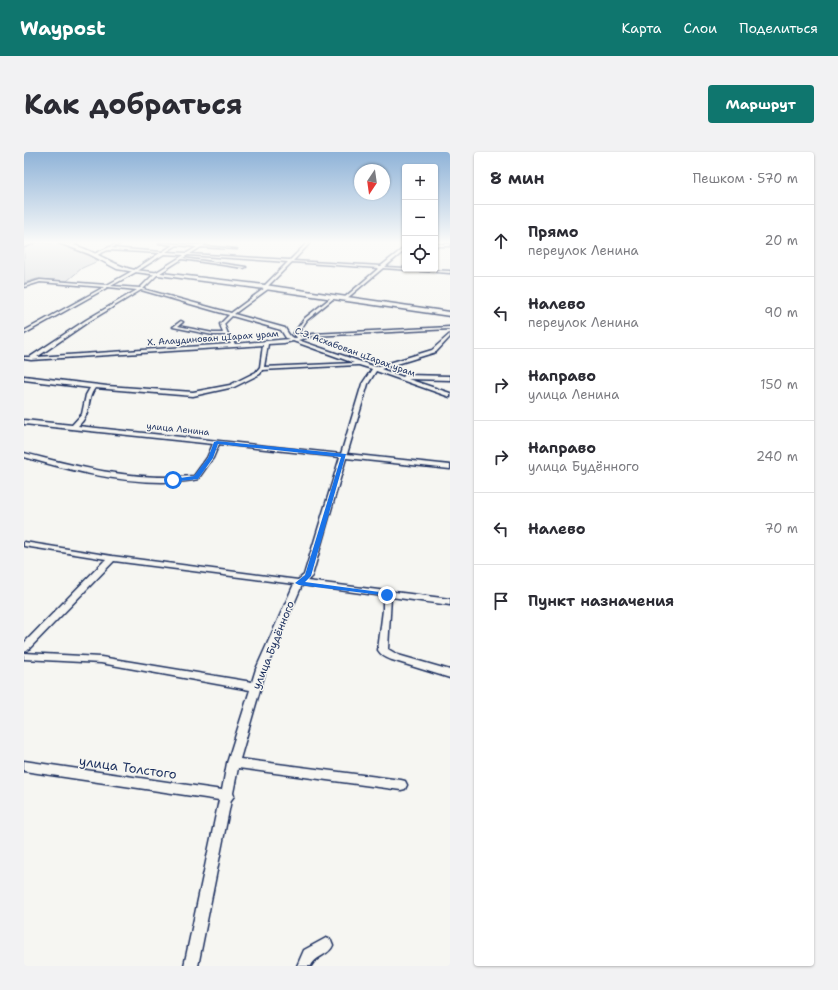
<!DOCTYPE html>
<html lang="ru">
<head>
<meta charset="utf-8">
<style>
  :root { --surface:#fff; --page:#f2f2f3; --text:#2b2b33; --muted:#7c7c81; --line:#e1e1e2; --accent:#0f766e }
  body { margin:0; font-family:"Shantell Sans",sans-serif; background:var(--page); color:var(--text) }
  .controls { position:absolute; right:12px; top:12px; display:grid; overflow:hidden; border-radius:4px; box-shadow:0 1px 3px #0004 }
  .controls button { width:36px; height:36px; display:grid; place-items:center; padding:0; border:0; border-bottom:1px solid var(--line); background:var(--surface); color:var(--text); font:20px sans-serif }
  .compass { position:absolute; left:330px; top:12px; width:36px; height:36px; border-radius:50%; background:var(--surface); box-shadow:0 1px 3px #0004; rotate:193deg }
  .stop { position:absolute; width:12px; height:12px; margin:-9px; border:3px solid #1a73e8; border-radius:50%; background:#fff }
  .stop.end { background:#1a73e8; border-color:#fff; box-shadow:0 1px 4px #0008 }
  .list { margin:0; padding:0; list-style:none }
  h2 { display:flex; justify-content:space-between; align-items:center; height:52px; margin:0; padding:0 16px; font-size:17px }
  h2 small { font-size:13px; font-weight:400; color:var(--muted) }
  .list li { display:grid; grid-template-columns:26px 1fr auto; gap:12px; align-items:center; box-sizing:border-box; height:72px; padding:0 16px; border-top:1px solid var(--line) }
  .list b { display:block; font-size:15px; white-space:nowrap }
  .list p { margin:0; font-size:13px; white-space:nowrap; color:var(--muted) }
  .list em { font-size:13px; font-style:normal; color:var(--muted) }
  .icon { flex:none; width:22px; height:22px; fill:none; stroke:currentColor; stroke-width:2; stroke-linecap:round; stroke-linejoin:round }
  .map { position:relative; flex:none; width:426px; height:814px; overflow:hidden; border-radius:4px }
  header { display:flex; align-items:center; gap:24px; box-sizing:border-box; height:56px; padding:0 20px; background:var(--accent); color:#fff }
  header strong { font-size:19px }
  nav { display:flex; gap:22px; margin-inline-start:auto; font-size:14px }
  .intro { display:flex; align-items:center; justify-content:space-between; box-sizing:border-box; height:96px; padding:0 24px }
  h1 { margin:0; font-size:28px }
  .button { padding:10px 18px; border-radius:4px; background:var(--accent); color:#fff; font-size:14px; font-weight:700 }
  main { display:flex; gap:24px; padding:0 24px }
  aside { flex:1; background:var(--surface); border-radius:4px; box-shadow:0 1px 3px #0004 }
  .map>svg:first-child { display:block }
  .green { fill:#d6d9dd; stroke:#78849e }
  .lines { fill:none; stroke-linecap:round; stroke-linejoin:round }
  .minor-casing { stroke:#1b2f5e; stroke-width:3 }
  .tertiary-casing { stroke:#1b2f5e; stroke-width:3 }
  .secondary-casing { stroke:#1b2f5e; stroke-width:3 }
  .minor { fill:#f6f6f2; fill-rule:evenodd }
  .tertiary { fill:#f6f6f2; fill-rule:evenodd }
  .secondary { fill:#f6f6f2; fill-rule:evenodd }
  .route { fill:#1a73e8 }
  .labels { text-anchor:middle; stroke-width:3; stroke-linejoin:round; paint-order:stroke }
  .far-street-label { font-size:9px; fill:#1b2f5e; stroke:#f6f6f2 }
  .street-label { font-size:11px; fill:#1b2f5e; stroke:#f6f6f2 }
  .near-street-label { font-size:13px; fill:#1b2f5e; stroke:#f6f6f2 }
</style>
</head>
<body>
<header>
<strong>Waypost</strong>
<nav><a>Карта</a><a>Слои</a><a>Поделиться</a></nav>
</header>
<div class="intro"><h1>Как добраться</h1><a class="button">Маршрут</a></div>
<main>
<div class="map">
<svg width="426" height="814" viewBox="0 0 426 814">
  <rect width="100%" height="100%" fill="#f6f6f2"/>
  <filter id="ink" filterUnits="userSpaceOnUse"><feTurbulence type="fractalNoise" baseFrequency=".025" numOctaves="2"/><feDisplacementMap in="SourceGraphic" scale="8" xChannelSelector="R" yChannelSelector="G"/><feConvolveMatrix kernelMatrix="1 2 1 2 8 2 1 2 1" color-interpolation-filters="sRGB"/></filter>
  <g filter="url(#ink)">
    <!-- green -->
    <path class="green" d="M13 91C34 91 56 96 74 109L58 116 43 129 13 127 0 131V96Z"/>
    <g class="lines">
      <defs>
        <path id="minor" d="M49 91H53L47 95 45 94Z
          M94 91H98L87 96 138 100 149 93 135 91C149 91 160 93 173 93 177 93 179 91 182 91L179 94 213 97 177 95 166 102 266 108 283 91H286L269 109 357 114 381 95V98L361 115 381 116V117L426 119V121L359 116 321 148 320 146 355 116 268 110 243 135 244 137 210 162 261 176C264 181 266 187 273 186L270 181 281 166 309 144 310 146 283 168 274 181 277 185 289 182 426 175V177L289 184 274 188 352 215 408 198 426 182V185L412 200 357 217 379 225 381 223 426 224V228L384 227 426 241V245L352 219 344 232 323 302 426 313V317L322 306 288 424 283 429 426 447V453L367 445 364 497 374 503 426 518V526L368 508C362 506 357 503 354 498L359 458V444L278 433 242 517 216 607 377 628 381 629 383 633 381 637 377 638 214 616 209 641 210 644 207 648 174 814H160L195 648 0 619V609L198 638 203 611 226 538 77 511 0 507V501L77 505 228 530 232 517 270 432 90 409 3 499 0 500V491L82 407 0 394V390L88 404 274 428 280 423 316 305 195 292 189 306 174 327C163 330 150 330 138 330 91 330 45 318 0 305V301C59 316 108 329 170 324L183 306 189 292 0 272V268L48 273 58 262 62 243 66 236 0 228V224L83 234 169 240 206 233 232 220 236 215 239 193 7 208 0 207V205H6L62 168 113 138 84 135 0 182V179L80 135 16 130 0 135V133L16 128 83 133 110 118 136 101 84 98 71 104 68 103ZM153 93 173 95 163 101 142 100ZM140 102 160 103 131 121 116 136 87 134 112 120ZM164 103 264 110 240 134 241 136 207 161 119 137 133 123 158 107 220 116 222 115 159 106ZM117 138 205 163 196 172 199 181H189L154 174 159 170 157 169 149 175 189 183H201L207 192 13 205 64 170ZM208 164 257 178 262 186 265 187 211 192 204 182 200 172ZM269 189 330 211 240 215 244 192 260 191ZM333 213H335L348 217 338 232 317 302 54 274C69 260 61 249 71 236L169 244 210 235 236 222 238 218Z
          M411 92H426V94H411Z
          M302 786 307 788 309 793C305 804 292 803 287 814H273L280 798Z"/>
        <path id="tertiary" d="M4 91H10L0 95V93Z"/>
        <path id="secondary" d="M35 91C62 91 85 113 111 118L241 133 426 160V164L241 137 111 120 93 117 65 102Z"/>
      </defs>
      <!-- minor casing -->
      <use href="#minor" class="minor-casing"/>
      <!-- tertiary casing -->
      <use href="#tertiary" class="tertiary-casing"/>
      <!-- secondary casing -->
      <use href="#secondary" class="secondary-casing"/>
      <!-- minor -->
      <use href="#minor" class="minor"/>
      <!-- tertiary -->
      <use href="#tertiary" class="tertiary"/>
      <!-- secondary -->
      <use href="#secondary" class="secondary"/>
    </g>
  </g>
  <!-- sky -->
  <linearGradient id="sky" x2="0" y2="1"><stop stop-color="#8fb3d8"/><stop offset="0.44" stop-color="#fbfbf9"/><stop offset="1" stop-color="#fbfbf9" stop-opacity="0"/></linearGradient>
  <rect width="426" height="205" fill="url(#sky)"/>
  <!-- route -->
  <path class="route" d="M193 289 322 302 287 424 281 430 363 441H365V444L275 433 271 431 281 423 317 305 194 292 189 306 174 327 147 330 149 327 170 324 184 306 190 290Z"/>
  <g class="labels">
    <!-- far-street labels -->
    <g class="far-street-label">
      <text transform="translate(189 186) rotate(-4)" y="3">Х. Алаудинован цIарах урам</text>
      <text transform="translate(331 200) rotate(20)" y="3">С-Э. Асхабован цIарах урам</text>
      <text transform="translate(154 277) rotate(6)" y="3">улица Ленина</text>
    </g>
    <!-- street labels -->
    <g class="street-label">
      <text transform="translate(249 493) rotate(-68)" y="4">улица Будённого</text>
    </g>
    <!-- near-street labels -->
    <g class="near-street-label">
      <text transform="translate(104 615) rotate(8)" y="5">улица Толстого</text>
    </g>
  </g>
</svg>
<div class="controls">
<button>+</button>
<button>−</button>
<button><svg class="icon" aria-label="locate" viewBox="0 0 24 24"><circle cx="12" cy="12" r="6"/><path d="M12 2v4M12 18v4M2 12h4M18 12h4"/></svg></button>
</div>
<svg class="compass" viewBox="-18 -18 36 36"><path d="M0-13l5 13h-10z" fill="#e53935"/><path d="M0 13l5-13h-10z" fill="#7c7c81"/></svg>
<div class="stop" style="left:149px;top:328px"></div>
<div class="stop end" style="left:363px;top:443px"></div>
</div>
<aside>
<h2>8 мин<small>Пешком · 570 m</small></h2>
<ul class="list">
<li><svg class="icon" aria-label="ahead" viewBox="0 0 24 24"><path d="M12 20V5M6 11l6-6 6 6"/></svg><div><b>Прямо</b><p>переулок Ленина</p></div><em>20 m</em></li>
<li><svg class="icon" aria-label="left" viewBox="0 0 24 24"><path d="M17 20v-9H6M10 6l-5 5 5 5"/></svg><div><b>Налево</b><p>переулок Ленина</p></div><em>90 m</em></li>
<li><svg class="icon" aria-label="right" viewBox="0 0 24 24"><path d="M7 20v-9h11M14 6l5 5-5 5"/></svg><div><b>Направо</b><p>улица Ленина</p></div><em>150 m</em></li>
<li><svg class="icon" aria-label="right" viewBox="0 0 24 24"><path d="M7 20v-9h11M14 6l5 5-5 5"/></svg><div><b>Направо</b><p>улица Будённого</p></div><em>240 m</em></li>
<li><svg class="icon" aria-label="left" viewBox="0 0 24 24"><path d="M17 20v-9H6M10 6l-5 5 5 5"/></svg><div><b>Налево</b></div><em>70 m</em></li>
<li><svg class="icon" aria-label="arrive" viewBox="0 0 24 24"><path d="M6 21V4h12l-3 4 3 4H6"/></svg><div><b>Пункт назначения</b></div></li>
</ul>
</aside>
</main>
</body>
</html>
